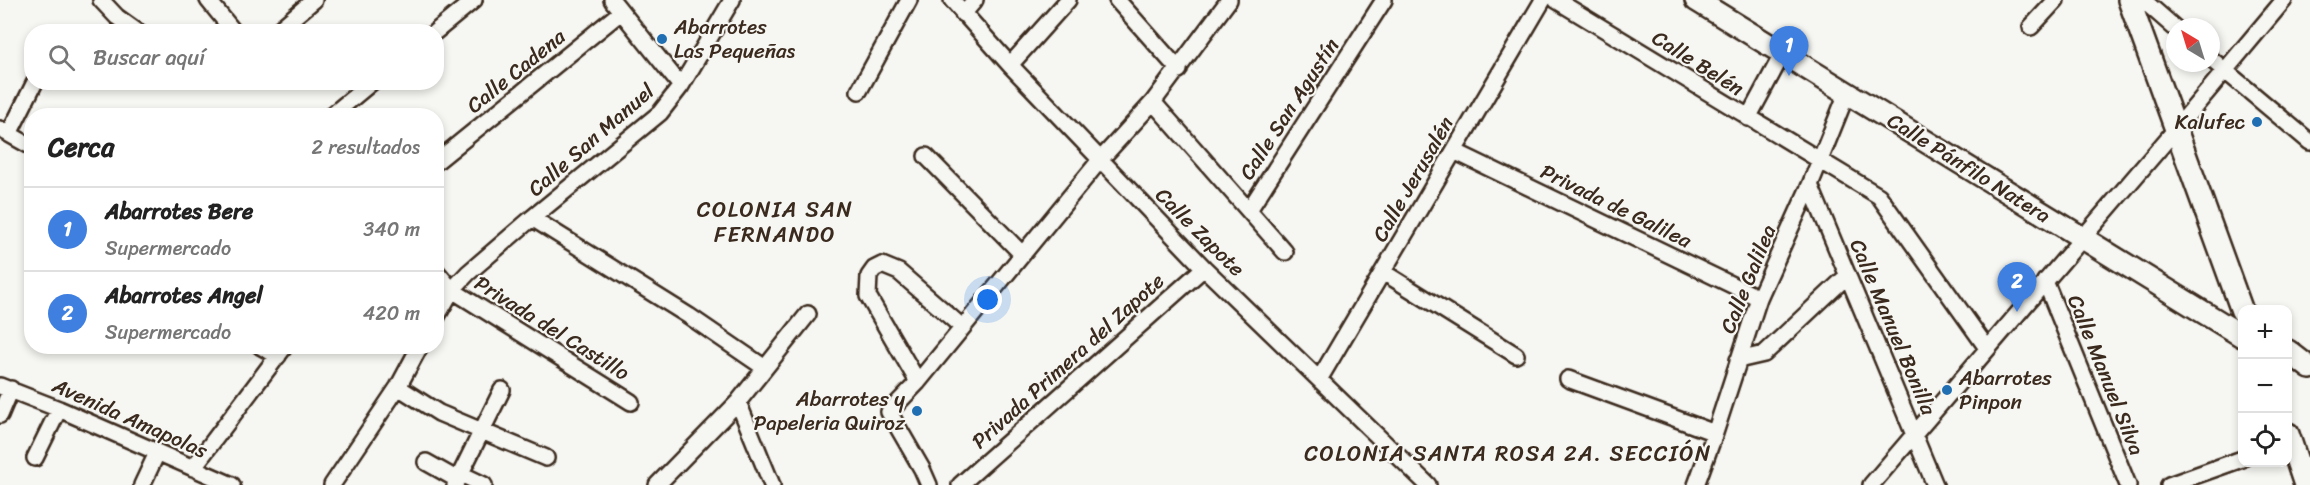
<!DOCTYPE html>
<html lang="es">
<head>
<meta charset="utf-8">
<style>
  :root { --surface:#fff; --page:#f6f6f6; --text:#222; --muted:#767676; --line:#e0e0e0; --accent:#b45309 }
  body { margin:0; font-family:Sriracha,sans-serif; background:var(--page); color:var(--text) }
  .controls { position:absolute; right:18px; bottom:18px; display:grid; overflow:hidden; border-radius:12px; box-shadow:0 3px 9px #0003 }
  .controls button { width:54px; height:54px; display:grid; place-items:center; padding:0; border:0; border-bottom:2px solid var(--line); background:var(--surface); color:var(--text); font:30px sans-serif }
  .compass { position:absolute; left:2166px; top:18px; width:54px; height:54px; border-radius:50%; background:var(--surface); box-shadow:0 3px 9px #0003; rotate:322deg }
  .you { position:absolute; left:988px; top:300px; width:21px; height:21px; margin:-15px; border:4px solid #fff; border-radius:50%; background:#1a73e8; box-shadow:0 0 0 9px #1a73e833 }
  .badge { display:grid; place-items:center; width:39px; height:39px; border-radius:50%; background:var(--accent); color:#fff; font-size:20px; font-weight:700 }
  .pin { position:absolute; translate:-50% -50px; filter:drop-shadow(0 2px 3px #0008) }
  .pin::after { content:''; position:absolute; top:32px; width:21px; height:18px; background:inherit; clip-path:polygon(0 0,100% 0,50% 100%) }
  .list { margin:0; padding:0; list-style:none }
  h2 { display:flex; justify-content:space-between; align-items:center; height:78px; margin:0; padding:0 24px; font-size:26px }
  h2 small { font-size:20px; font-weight:400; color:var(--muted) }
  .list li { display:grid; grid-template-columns:39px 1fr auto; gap:18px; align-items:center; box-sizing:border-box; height:84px; padding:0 24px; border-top:2px solid var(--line) }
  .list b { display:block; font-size:22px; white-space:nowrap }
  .list p { margin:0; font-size:20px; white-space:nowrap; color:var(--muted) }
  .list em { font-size:20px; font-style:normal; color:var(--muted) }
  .icon { flex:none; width:33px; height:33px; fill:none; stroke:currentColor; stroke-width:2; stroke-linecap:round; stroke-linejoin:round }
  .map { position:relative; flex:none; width:2310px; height:485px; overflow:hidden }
  .search { position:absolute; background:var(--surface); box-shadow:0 3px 9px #0003; left:24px; top:24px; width:420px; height:66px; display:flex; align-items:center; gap:15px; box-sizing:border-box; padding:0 21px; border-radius:24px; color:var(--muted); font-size:22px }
  .panel { position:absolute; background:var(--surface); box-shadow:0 3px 9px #0003; left:24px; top:108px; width:420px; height:246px; border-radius:24px }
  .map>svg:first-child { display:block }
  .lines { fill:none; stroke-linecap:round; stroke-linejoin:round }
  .minor-casing { stroke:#3b2a1e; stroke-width:20 }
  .secondary-casing { stroke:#3b2a1e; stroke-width:26 }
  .minor { stroke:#f6f6f2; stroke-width:15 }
  .secondary { stroke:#f6f6f2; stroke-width:21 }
  .poi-dot { fill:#1f6fb2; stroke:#f6f6f2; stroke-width:2 }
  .labels { text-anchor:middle; stroke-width:4.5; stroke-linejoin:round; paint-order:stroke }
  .poi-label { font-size:21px; fill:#3b2a1e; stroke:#f6f6f2; text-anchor:start }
  .street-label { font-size:21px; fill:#3b2a1e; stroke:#f6f6f2 }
  .neighbourhood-label { font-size:22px; letter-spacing:1.5px; fill:#3b2a1e; stroke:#f6f6f2 }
</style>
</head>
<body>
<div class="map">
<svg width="2310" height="485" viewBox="0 0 2310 485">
  <rect width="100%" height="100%" fill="#f6f6f2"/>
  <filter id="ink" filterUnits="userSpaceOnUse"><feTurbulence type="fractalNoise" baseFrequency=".0167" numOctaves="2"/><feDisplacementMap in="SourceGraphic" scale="12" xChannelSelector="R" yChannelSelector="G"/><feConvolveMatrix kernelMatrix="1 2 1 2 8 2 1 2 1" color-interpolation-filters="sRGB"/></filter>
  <g filter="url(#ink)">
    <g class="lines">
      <defs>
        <path id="minor" d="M101 0 117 17 138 32
          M208 0 234 32
          M612 0 681 86
          M952 0 1010 65 1204 268 1428 485
          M1117 0 1179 70
          M1556 0 1879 196 1987 348
          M2143 0 2175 28
          M963 14 975 0
          M2031 27 2056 0
          M276 32 314 0
          M435 32 474 0
          M2211 59 2310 142
          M1010 65 1068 0
          M859 91 909 0
          M1153 102 1285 252
          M331 116 372 82
          M1748 118 1783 53
          M0 129 32 147
          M9 134 35 82
          M1454 151 1759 298
          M926 156 1022 254
          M436 162 621 12
          M1810 185 1935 485
          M1249 210 1384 0
          M532 218 689 316 765 368
          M436 271 452 290 631 402
          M1383 272 1516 355
          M2045 281 2128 485
          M436 318 452 290 468 273 532 218 660 113 681 86 732 0
          M260 346 278 356
          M1738 360 1764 354 1848 275
          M1320 378 1543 0
          M1568 379 1715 433
          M918 382 868 296 869 276 874 269 882 265 899 272 962 327
          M0 386 59 409 232 485
          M398 387 439 413 546 458
          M738 402 772 485
          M0 415 11 389
          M35 458 59 409
          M426 462 458 480
          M193 468 285 346
          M461 474 484 485
          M142 485 157 453
          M332 485 398 387 420 346
          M455 485 502 390
          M657 485 738 402 808 314
          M929 485 922 469 889 412 918 382 1100 160 1153 102 1229 0
          M960 485 1204 268
          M1696 485 1715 433 1759 298 1810 185 1847 93
          M1871 485 2176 129 2284 0
          M2169 485 2242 459"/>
        <path id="secondary" d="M1696 0 2242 336
          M2129 0 2242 311
          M2288 351 2310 368
          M2288 434 2305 485"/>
      </defs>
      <!-- minor casing -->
      <use href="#minor" class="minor-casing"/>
      <!-- secondary casing -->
      <use href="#secondary" class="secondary-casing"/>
      <!-- minor -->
      <use href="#minor" class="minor"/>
      <!-- secondary -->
      <use href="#secondary" class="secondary"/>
    </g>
  </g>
  <!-- markers -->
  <g class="poi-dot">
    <circle cx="662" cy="39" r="6"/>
    <circle cx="2257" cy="122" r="6"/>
    <circle cx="1947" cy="390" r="6"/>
    <circle cx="917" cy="411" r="6"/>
  </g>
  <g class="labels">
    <!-- poi labels -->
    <g class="poi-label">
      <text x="674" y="34">Abarrotes<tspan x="674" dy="24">Las Pequeñas</tspan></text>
      <text x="2245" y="129" text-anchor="end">Kalufec</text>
      <text x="1959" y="385">Abarrotes<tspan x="1959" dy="24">Pinpon</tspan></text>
      <text x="905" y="406" text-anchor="end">Abarrotes y<tspan x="905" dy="24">Papeleria Quiroz</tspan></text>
    </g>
    <!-- street labels -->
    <g class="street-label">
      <text transform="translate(1698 63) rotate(32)" y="7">Calle Belén</text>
      <text transform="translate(516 71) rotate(-39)" y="7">Calle Cadena</text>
      <text transform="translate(1289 109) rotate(-57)" y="7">Calle San Agustín</text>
      <text transform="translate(591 140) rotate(-41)" y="7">Calle San Manuel</text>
      <text transform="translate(1969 168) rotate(32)" y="7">Calle Pánfilo Natera</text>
      <text transform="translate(1413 179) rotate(-60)" y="7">Calle Jerusalén</text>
      <text transform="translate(1616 206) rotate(26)" y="7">Privada de Galilea</text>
      <text transform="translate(1200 232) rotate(45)" y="7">Calle Zapote</text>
      <text transform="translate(1748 279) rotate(-68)" y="7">Calle Galilea</text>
      <text transform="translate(1893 327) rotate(67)" y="7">Calle Manuel Bonilla</text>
      <text transform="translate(552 328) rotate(32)" y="7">Privada del Castillo</text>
      <text transform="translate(1068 361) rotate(-42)" y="7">Privada Primera del Zapote</text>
      <text transform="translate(2106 375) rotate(68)" y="7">Calle Manuel Silva</text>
      <text transform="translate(130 418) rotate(24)" y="7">Avenida Amapolas</text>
    </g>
    <!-- neighbourhood labels -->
    <g class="neighbourhood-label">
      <text x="775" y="217">COLONIA SAN<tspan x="775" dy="25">FERNANDO</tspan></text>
      <text x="1508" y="461">COLONIA SANTA ROSA 2A. SECCIÓN</text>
    </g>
  </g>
</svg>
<div class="controls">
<button>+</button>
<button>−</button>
<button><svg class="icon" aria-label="locate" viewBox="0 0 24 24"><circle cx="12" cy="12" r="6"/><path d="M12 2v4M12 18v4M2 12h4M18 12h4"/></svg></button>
</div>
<svg class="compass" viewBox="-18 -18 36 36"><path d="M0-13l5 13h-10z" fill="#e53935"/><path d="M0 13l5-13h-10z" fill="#767676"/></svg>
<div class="you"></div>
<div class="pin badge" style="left:1789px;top:76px;background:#3f7fe0">1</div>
<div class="pin badge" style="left:2017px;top:312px;background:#3f7fe0">2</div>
<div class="search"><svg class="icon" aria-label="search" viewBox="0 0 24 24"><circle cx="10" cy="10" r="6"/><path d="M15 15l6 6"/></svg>Buscar aquí</div>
<section class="panel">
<h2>Cerca<small>2 resultados</small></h2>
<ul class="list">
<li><span class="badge" style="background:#3f7fe0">1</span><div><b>Abarrotes Bere</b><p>Supermercado</p></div><em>340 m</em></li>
<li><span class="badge" style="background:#3f7fe0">2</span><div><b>Abarrotes Angel</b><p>Supermercado</p></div><em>420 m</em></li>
</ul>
</section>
</div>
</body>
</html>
